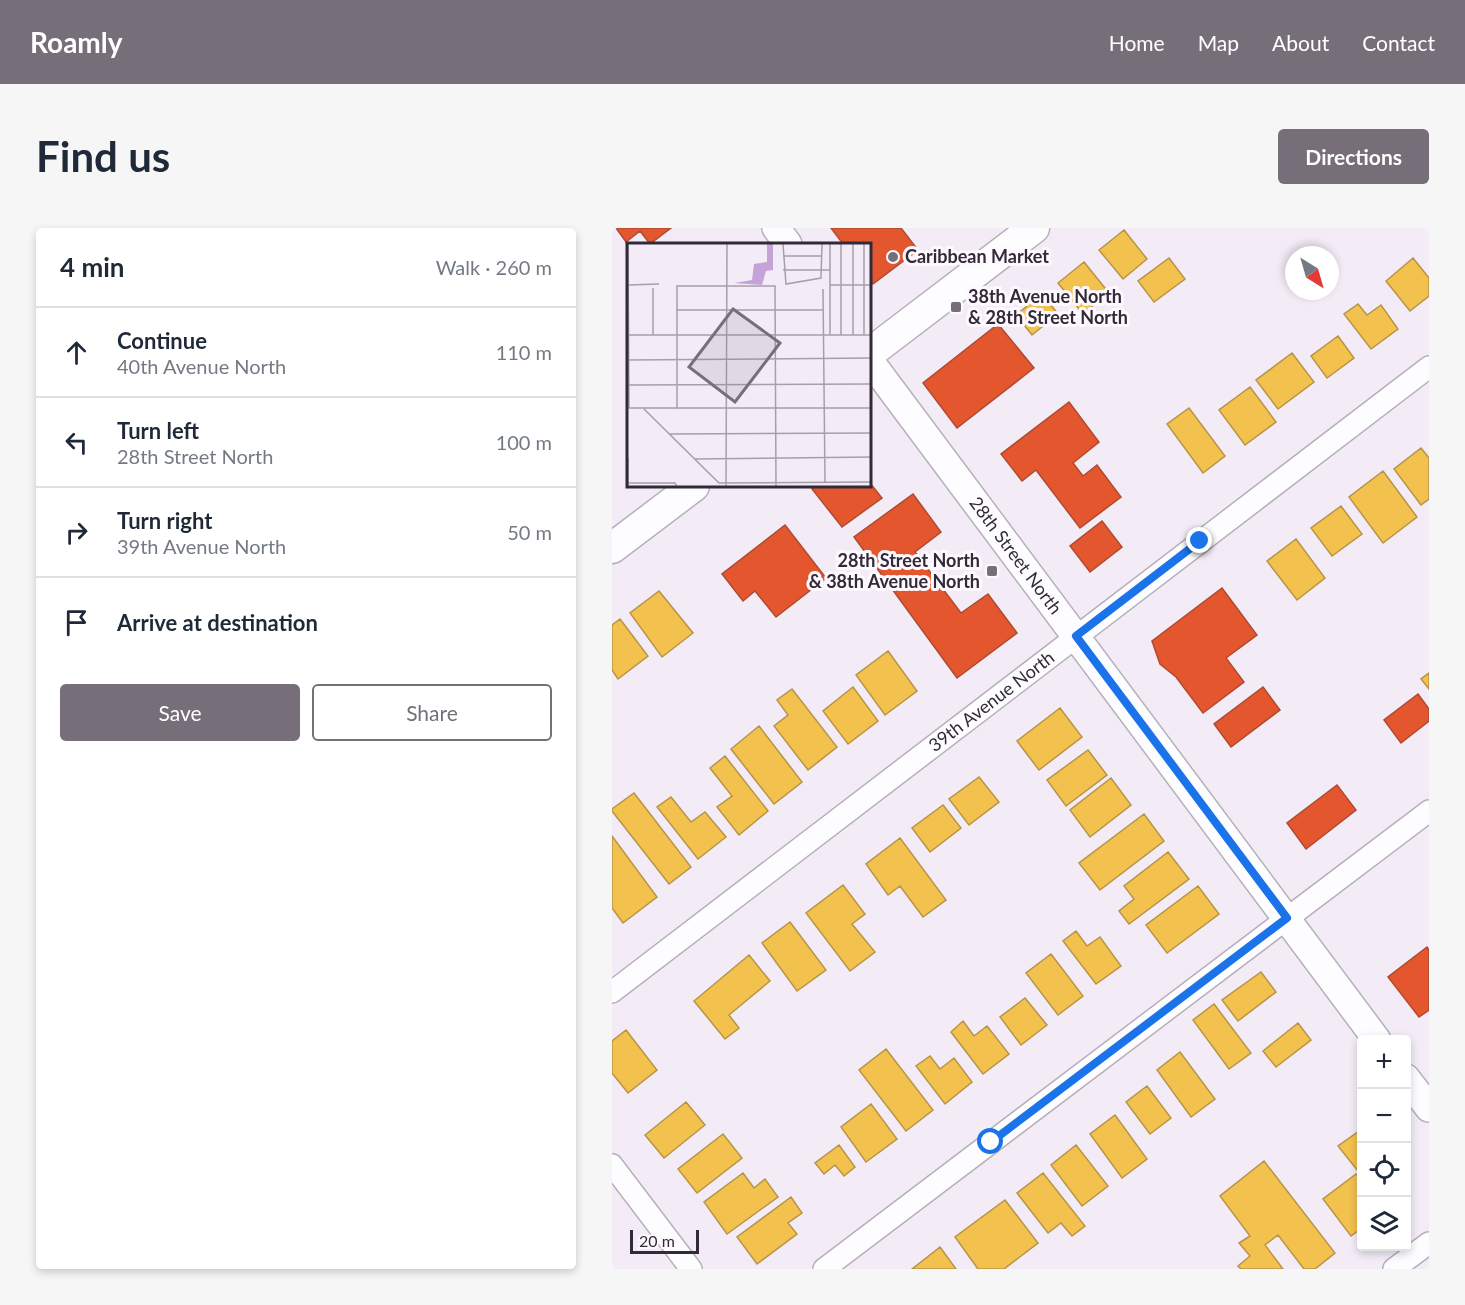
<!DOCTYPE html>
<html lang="en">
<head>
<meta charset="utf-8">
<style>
  :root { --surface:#fff; --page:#f6f6f7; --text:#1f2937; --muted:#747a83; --line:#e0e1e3; --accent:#766f7a }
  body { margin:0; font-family:Lato,sans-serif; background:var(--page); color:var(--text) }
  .controls { position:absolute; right:18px; bottom:18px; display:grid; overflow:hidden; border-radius:6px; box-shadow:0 3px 9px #0003 }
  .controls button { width:54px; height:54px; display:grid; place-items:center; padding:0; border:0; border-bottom:2px solid var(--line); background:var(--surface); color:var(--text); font:30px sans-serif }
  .compass { position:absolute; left:673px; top:18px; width:54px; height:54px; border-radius:50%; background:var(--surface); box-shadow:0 3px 9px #0003; rotate:143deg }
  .scale { position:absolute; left:18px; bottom:15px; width:69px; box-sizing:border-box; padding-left:6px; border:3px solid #322b37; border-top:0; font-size:16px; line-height:21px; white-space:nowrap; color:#322b37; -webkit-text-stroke:4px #fdf9ff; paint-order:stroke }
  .stop { position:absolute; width:18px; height:18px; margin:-14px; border:4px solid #1a73e8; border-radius:50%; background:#fff }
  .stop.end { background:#1a73e8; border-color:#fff; box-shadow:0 2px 6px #0008 }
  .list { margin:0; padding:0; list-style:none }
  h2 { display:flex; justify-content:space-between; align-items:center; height:78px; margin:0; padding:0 24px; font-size:26px }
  h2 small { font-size:20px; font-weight:400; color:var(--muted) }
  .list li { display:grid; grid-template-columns:39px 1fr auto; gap:18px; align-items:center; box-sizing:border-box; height:90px; padding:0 24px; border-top:2px solid var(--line) }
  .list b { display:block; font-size:22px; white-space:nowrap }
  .list p { margin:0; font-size:20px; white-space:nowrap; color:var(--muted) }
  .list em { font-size:20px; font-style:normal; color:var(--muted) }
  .actions { display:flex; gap:12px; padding:18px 24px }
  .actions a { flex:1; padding:14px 0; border:2px solid var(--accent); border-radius:6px; text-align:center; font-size:21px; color:var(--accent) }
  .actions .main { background:var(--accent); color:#fff }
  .icon { flex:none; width:33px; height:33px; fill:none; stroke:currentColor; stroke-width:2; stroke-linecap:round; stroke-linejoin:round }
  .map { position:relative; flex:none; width:817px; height:1041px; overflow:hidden; border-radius:6px }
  header { display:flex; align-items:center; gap:36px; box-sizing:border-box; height:84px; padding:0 30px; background:var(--accent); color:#fff }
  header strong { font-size:28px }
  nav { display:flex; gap:33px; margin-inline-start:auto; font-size:21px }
  .intro { display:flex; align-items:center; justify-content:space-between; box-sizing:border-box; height:144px; padding:0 36px }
  h1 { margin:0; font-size:42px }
  .button { padding:15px 27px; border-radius:6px; background:var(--accent); color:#fff; font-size:21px; font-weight:700 }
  main { display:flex; gap:36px; padding:0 36px }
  aside { flex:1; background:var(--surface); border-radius:6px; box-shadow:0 3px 9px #0003 }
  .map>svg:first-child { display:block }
  .homes { fill:#f2c14e; stroke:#b89447; stroke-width:1.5 }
  .shops { fill:#e4572e; stroke:#af4a31; stroke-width:1.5 }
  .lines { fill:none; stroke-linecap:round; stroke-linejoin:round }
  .minor-casing { stroke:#b6b0ba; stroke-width:24 }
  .tertiary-casing { stroke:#b6b0ba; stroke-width:30 }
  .secondary-casing { stroke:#b6b0ba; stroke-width:33 }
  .minor { stroke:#fdfcfe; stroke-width:21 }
  .tertiary { stroke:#fdfcfe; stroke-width:27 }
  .secondary { stroke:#fdfcfe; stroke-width:30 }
  .route { stroke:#1a73e8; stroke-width:8 }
  .poi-dot { fill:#766f7a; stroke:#fdf9ff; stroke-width:2 }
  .labels { text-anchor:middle; stroke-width:6; stroke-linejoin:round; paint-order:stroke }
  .poi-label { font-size:18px; font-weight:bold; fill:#322b37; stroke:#fdf9ff; text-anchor:start }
  .street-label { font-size:18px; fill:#322b37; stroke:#fdf9ff }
  .inset-road { fill:none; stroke:#a69faa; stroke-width:1.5 }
  .view { fill:#766f7a; fill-opacity:0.15; stroke:#766f7a; stroke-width:3 }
  .inset-edge { fill:none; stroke:#322b37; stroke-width:3 }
</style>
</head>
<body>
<header>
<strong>Roamly</strong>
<nav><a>Home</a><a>Map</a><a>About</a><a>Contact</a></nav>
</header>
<div class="intro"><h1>Find us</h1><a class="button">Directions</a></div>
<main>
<aside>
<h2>4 min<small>Walk · 260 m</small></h2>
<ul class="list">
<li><svg class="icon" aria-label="ahead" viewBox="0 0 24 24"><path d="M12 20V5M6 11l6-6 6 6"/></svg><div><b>Continue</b><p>40th Avenue North</p></div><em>110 m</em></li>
<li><svg class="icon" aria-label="left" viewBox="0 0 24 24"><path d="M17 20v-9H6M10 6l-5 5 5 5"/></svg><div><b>Turn left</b><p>28th Street North</p></div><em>100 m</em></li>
<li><svg class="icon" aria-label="right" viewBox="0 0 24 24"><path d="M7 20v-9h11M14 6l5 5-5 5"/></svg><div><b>Turn right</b><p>39th Avenue North</p></div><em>50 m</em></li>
<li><svg class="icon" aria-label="arrive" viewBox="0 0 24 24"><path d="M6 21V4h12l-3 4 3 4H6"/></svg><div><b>Arrive at destination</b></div></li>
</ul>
<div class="actions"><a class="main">Save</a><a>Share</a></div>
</aside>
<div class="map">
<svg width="817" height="1041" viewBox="0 0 817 1041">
  <rect width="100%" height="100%" fill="#f3ecf7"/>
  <!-- homes -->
  <path class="homes" d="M512 2 535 31 511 51 487 22Z
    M557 30 573 51 542 74 526 53Z
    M801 30 817 50V68L798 83 774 53Z
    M472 34 497 65 471 86 446 55Z
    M430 66 446 86 420 107 404 87Z
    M746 76 755 87 769 77 786 101 759 121 732 86Z
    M726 108 742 130 715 150 699 128Z
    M680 125 702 154 666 181 644 152Z
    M638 159 664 194 633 217 607 182Z
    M577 180 613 228 591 245 555 196Z
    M809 220 817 230V271L809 277 782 241Z
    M771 243 805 289 771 315 737 269Z
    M729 278 750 306 720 328 699 300Z
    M684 311 713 350 685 372 655 333Z
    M47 363 81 405 50 429 18 385Z
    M8 391 36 428 6 451 0 442V397Z
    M276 423 305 463 273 487 244 447Z
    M817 445V461L809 451Z
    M241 459 266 493 236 516 211 483Z
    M180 461 225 519 196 542 162 498 176 487 165 472Z
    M448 480 470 509 427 542 405 513Z
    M147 498 190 554 162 576 119 521Z
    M476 522 495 547 454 578 435 552Z
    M113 528 156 583 127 607 105 579 120 568 98 540Z
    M367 549 387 574 357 597 337 571Z
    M499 550 519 577 478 609 458 582Z
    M22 565 79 639 57 656 0 583V581Z
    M59 569 79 594 93 584 114 609 86 631 45 579Z
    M331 577 349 600 318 624 300 600Z
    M532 586 552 613 488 662 467 635Z
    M0 608 45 669 11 695 0 680Z
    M288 610 334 672 311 689 288 658 276 667 254 636Z
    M556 624 577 651 517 696 507 683 522 671 512 658Z
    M231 657 253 686 240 696 263 724 238 743 194 685Z
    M586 658 607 686 555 725 534 697Z
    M178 694 214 742 185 763 150 715Z
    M464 703 475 718 488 709 509 738 484 756 451 713Z
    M439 726 471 768 446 787 414 745Z
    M137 727 158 753 117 787 127 800 113 811 82 773Z
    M649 744 664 764 626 793 610 772Z
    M413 770 435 797 409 817 388 789Z
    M602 776 639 825 617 841 581 792Z
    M351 793 362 808 375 798 397 826 371 846 339 804Z
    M686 795 699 812 664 839 651 823Z
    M14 802 45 842 16 865 0 845V813Z
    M274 821 321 882 294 903 247 842Z
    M568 824 603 871 579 889 545 842Z
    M318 828 328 841 342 830 360 854 333 876 304 838Z
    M535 858 559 890 538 906 514 874Z
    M74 874 93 897 52 930 33 907Z
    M259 876 285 911 254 934 229 899Z
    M503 887 535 931 510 950 478 906Z
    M750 901V948L726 918Z
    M111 906 130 930 85 965 66 941Z
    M227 917 243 939 232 948 223 937 212 946 203 935Z
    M464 917 496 958 470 978 439 937Z
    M652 933 723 1025 703 1041H692L666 1007 653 1017 671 1041H629L626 1038 638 1028 627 1015 638 1008 608 968Z
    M131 945 142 960 153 951 166 969 115 1006 92 974Z
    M431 945 473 998 460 1008 449 995 436 1005 405 965Z
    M744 946 750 953V1000L739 1008 711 971Z
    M179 969 190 985 176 995 185 1006 145 1036 125 1009Z
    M393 972 426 1015 392 1041H366L343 1009Z
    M328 1019 344 1041H300Z"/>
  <!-- shops -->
  <path class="shops" d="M4 0H59L38 16 28 3 14 14Z
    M219 0H289L306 22 261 56 258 52V16H231Z
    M386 96 422 140 345 200 311 155Z
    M457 174 487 214 461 235 471 248 485 237 509 269 468 300 424 242 410 253 389 226Z
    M258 255 270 270 230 299 200 261 204 258H258Z
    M301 266 329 304 303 324 349 385 376 366 405 405 345 450 242 309Z
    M490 293 510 319 478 344 458 318Z
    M173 297 214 350 164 389 143 363 131 373 110 346Z
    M610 360 645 407 614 430 632 454 591 485 564 449 548 436 540 413Z
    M651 459 668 482 619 519 602 496Z
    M806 466 817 481V493L789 515 772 492Z
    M725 557 744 582 694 621 675 595Z
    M815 719 817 722V782L807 789 776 749Z"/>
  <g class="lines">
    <defs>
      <g id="minor">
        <path id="s1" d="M0 764 817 139"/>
        <path d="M0 937 79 1041"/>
        <path d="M212 1041 817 583"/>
        <path d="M782 1041 817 1015"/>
      </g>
      <g id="tertiary">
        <path d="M164 0 176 16"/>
        <path id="s2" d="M258 133 765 812"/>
        <path d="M794 850 817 880"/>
      </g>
      <path id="secondary" d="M258 125 422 0
        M0 320 82 258"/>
    </defs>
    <!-- minor casing -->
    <use href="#minor" class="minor-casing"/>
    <!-- tertiary casing -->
    <use href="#tertiary" class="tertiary-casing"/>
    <!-- secondary casing -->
    <use href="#secondary" class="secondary-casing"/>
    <!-- minor -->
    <use href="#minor" class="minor"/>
    <!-- tertiary -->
    <use href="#tertiary" class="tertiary"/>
    <!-- secondary -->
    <use href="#secondary" class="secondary"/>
  </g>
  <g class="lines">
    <!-- route -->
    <path class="route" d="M379 914 675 690 464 408 588 313"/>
  </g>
  <!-- markers -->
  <g class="poi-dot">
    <circle cx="281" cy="29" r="6"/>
    <rect x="338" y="73" width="12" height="12" rx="3"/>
    <rect x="374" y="337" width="12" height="12" rx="3"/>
  </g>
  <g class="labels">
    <!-- poi labels -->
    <g class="poi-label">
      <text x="293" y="35">Caribbean Market</text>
      <text x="356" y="75">38th Avenue North<tspan x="356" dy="21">&amp; 28th Street North</tspan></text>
      <text x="368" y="339" text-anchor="end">28th Street North<tspan x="368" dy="21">&amp; 38th Avenue North</tspan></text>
    </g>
    <!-- street labels -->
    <g class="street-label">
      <text dy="6" stroke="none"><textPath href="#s2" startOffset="243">28th Street North</textPath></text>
      <text dy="6" stroke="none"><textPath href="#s1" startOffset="478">39th Avenue North</textPath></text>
    </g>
  </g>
  <!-- overview -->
  <g transform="translate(15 15)">
    <rect width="244" height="244" fill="#f3ecf7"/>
    <path d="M140 1H146V27L139 28 135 42 107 40 125 37 127 21 140 19Z" fill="#c5a3d8"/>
    <path class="inset-road" d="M1 1 2 165H245M156 1 159 41 194 35 195 1M156 13H194M156 27H203M1 42 32 41M203 42H245M196 46 198 239M50 67H196M0 92H245M26 92V45M203 92V1M214 92V1M226 92V1M237 92V1M0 117 245 115M0 142 245 141M17 166 92 240 245 239M50 166V43H148L149 244M42 191 245 190M1 215V244M67 216 245 214M0 240H48L50 244M99 244 100 1"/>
    <path class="view" d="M106 66 153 100 108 159 62 124Z"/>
    <rect width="244" height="244" class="inset-edge"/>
  </g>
</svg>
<div class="controls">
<button>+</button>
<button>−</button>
<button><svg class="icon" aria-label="locate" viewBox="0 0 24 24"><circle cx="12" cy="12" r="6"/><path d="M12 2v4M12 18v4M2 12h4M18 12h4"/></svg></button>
<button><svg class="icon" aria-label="layers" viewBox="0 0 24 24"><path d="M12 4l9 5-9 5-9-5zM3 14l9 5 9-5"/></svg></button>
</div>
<svg class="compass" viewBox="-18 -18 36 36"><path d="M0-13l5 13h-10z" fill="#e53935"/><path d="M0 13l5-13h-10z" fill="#747a83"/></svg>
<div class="scale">20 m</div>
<div class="stop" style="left:379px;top:914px"></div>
<div class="stop end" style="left:588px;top:313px"></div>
</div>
</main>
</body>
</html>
